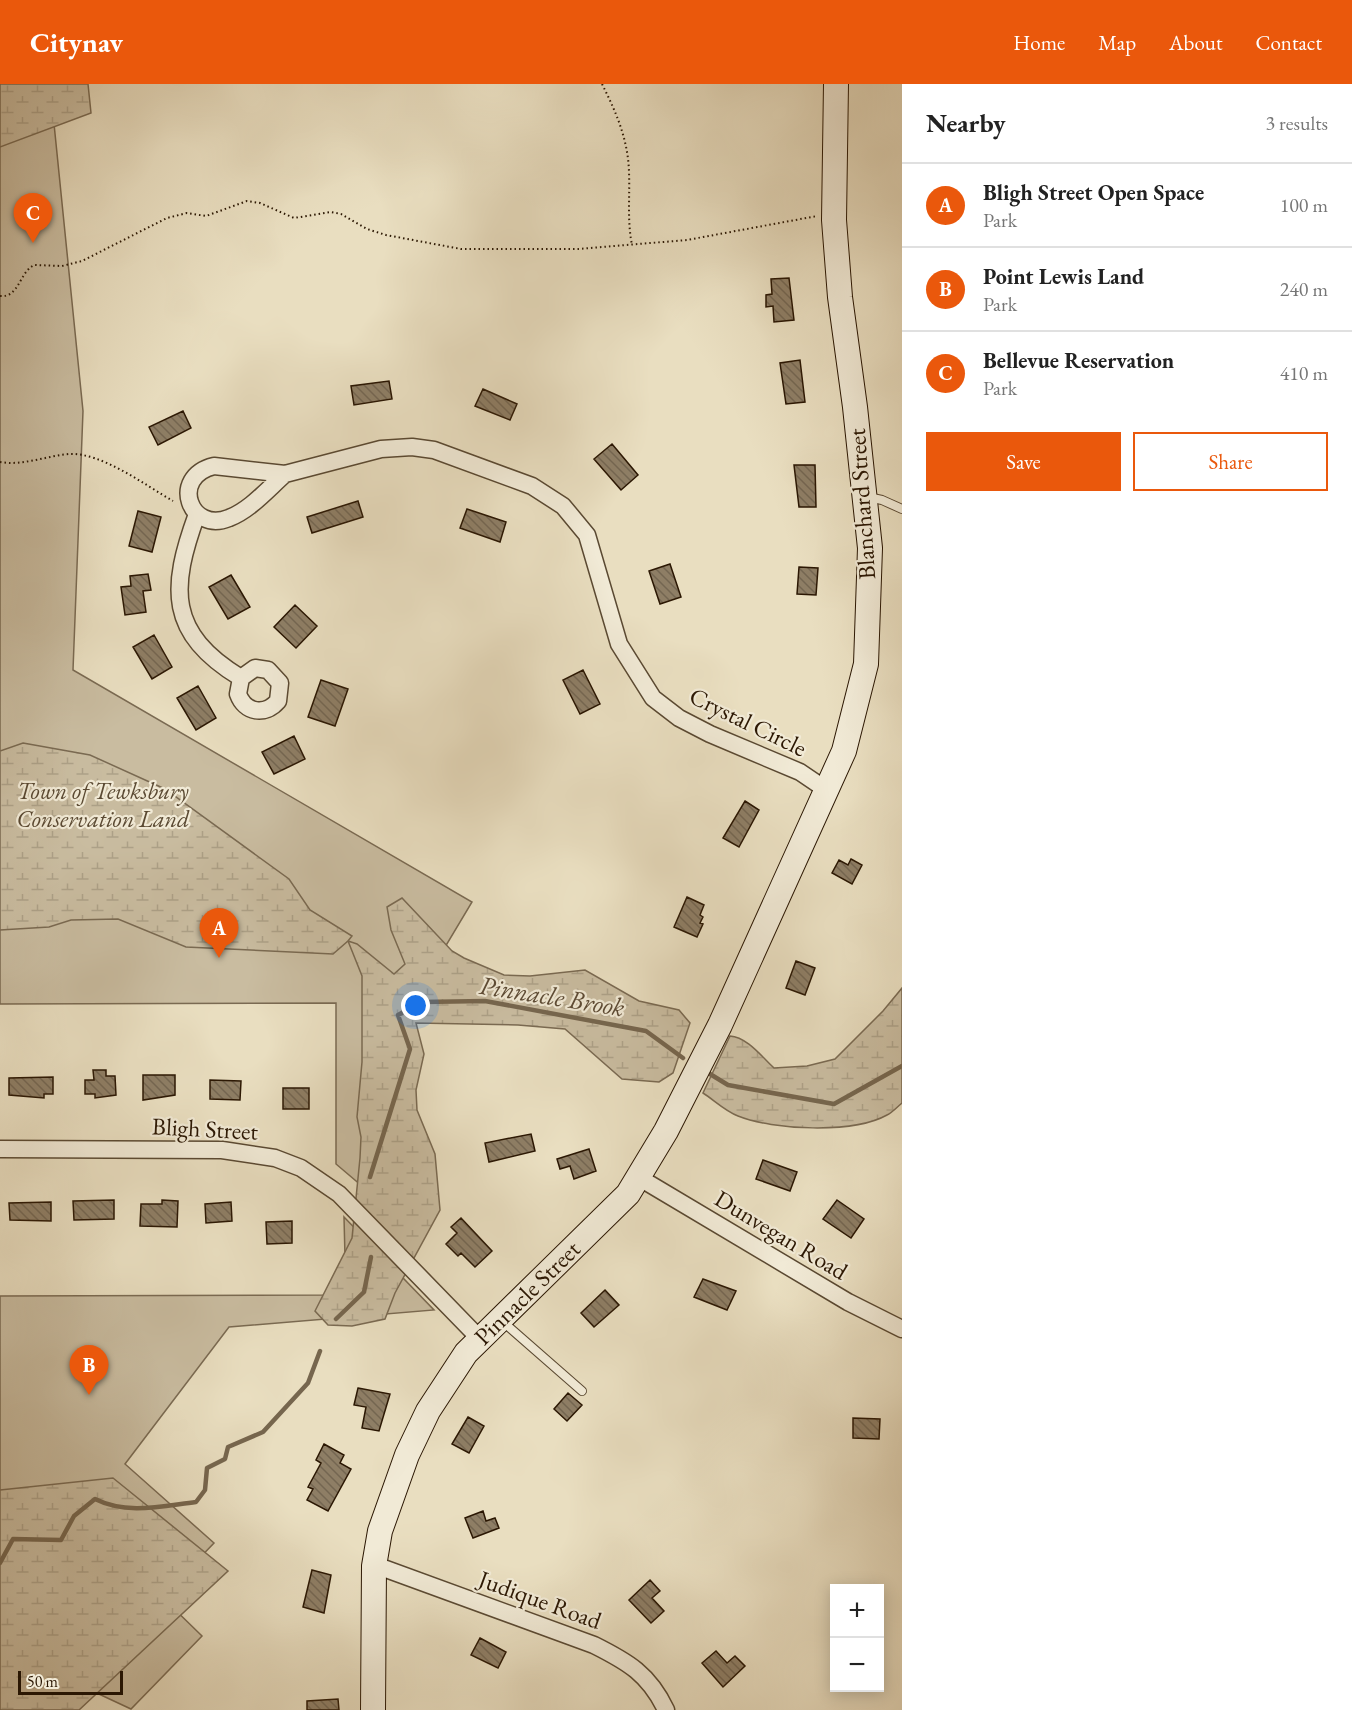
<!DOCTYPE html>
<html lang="en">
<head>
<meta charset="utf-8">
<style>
  :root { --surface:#fff; --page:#f6f6f6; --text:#222; --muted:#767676; --line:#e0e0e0; --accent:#ea580c }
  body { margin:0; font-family:"EB Garamond",serif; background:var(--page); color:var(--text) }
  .controls { position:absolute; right:18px; bottom:18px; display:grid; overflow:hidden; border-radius:0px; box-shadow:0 3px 15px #0003 }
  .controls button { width:54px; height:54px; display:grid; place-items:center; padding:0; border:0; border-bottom:2px solid var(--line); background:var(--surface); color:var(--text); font:30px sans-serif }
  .scale { position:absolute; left:18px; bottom:15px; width:105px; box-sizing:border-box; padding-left:6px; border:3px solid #2b1703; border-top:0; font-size:16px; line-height:21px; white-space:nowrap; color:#2b1703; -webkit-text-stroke:4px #f1ead6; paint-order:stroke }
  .you { position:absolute; left:416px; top:922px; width:21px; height:21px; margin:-15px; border:4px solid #fff; border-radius:50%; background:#1a73e8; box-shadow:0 0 0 9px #1a73e833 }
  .badge { display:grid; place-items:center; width:39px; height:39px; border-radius:50%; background:var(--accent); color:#fff; font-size:20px; font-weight:700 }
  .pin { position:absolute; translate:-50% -50px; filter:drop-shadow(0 2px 3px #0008) }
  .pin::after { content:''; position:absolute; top:32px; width:21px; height:18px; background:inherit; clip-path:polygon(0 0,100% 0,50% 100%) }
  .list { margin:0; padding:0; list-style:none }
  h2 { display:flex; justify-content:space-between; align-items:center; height:78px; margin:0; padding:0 24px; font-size:26px }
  h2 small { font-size:20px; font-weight:400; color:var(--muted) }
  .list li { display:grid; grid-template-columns:39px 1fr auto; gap:18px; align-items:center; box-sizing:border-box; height:84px; padding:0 24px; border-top:2px solid var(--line) }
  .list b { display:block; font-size:22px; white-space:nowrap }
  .list p { margin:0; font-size:20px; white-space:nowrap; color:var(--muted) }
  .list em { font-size:20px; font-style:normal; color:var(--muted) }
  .actions { display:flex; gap:12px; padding:18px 24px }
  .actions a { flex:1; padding:14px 0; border:2px solid var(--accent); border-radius:0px; text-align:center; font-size:21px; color:var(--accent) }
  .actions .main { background:var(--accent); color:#fff }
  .map { position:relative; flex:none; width:902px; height:1626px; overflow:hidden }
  header { display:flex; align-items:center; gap:36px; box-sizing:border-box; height:84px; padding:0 30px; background:var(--accent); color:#fff }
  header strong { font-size:28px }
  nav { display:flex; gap:33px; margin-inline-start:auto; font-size:21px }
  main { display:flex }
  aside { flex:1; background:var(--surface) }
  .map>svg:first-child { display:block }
  .green { fill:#c9bca0; stroke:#7a6a52; stroke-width:1.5 }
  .wetland { fill:url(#wetland-marsh); stroke:#7a6a52; stroke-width:1.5 }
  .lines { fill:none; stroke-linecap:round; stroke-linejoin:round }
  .stream { stroke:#76664e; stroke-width:4.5 }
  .building { fill:url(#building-back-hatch); stroke:#2b1703; stroke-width:1.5 }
  .lane-casing { stroke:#5a4932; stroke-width:10 }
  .street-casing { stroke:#5a4932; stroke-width:19 }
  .secondary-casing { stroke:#2b1703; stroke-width:26 }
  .path { stroke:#2b1703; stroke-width:2; stroke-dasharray:1.5 3; stroke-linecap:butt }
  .lane { stroke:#f1ead6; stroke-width:8 }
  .street { stroke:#f1ead6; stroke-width:16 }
  .secondary { stroke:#f1ead6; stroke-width:24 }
  .labels { text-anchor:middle; stroke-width:4.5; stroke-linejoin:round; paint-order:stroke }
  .street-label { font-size:24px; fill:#2b1703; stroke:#f1ead6 }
  .park-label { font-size:24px; font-style:italic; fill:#5a4932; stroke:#f1ead6 }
  .water-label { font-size:26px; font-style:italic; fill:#5d4b35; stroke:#f1ead6 }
</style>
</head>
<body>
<header>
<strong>Citynav</strong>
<nav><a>Home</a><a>Map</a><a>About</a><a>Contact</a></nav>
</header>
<main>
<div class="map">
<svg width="902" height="1626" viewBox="0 0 902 1626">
  <defs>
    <pattern id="wetland-marsh" width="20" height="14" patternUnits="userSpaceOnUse" patternTransform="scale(1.5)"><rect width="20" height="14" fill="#c9bca0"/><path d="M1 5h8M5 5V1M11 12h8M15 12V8" fill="none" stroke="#ada188"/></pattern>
    <pattern id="building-back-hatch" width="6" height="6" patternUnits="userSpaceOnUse" patternTransform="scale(1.5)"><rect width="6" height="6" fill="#8e7e65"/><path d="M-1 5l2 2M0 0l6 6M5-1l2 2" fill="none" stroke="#746651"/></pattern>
  </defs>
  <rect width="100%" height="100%" fill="#e9dec0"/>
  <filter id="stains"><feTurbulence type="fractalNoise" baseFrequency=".00333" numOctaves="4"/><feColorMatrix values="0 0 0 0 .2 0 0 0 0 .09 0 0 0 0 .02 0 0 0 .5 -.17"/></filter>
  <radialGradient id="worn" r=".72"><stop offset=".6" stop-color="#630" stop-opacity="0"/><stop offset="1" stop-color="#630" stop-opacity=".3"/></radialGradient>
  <!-- green -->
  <path class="green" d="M0 0H50L83 327 73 586 472 818 408 925 375 1113 336 1080V919L0 920Z
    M344 1133 434 1226 229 1243 125 1380 214 1459 162 1513 202 1552 131 1625 0 1564V1212L324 1211 345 1173Z"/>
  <!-- wetland -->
  <path class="wetland" d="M0 0H88L91 29 0 63Z
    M23 659 90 671 165 705 289 795 310 826 352 852 348 857 357 860 394 890 405 880 391 846 387 823 402 814 452 867 464 874 504 891 530 892 585 886 639 917 679 926 690 939 673 989 659 998 622 995 565 945 518 941 416 939 424 970 416 1006 417 1026 435 1070 440 1126 395 1209 385 1235 352 1242 328 1241 315 1227 352 1154 360 1074 361 1053 357 1033 362 978V892L348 857 333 870 186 863 118 835 71 836 49 843 0 846V667Z
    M902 904V1019C897 1023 893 1028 887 1031 853 1050 773 1046 738 1032 725 1027 714 1016 703 1009L730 952C747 953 762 973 774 984L807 982 835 975 883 927Z
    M113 1394 228 1487 79 1626H0V1406Z"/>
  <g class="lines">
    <!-- stream -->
    <path class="stream" d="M710 990 728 1001 834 1020 902 982
      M370 1093 410 965 398 931 422 918 485 917 646 947 683 974
      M336 1235 364 1208 371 1173
      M0 1479 13 1455 61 1456 74 1432 95 1415C127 1431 162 1422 196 1418L205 1406 207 1384 225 1375 228 1363 263 1348 308 1299 320 1267"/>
  </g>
  <!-- building -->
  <path class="building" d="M789 194 794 236 774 238 773 222 766 223V211L772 210 771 195Z
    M800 276 805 318 786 320 780 279Z
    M389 297 392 315 354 321 351 302Z
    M483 305 517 320 510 336 475 322Z
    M183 327 191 344 158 361 149 343Z
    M612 360 638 391 621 406 594 375Z
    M794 381H815L816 423H799Z
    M358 417 363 433 312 449 307 433Z
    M467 425 506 438 500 458 460 444Z
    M138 427 161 433 152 468 129 462Z
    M670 480 681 513 660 520 649 487Z
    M799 483 818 484 816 511 797 510Z
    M148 490 151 506 143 507 146 528 125 531 121 503 131 502 130 492Z
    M231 491 250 523 228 535 209 503Z
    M295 521 317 542 296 564 274 543Z
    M154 551 172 583 152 595 133 563Z
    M583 586 600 620 580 630 563 596Z
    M321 596 348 605 335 642 308 633Z
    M198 602 216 634 196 646 177 614Z
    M294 652 305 675 274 690 262 668Z
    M745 717 759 726 739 763 723 754Z
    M851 775 862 781 852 800 832 789 839 776 848 781Z
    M687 813 704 821 700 831 703 833 700 839 703 840 697 853 674 843Z
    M796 877 815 884 805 911 786 904Z
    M93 986H106V992H115L116 1011 95 1014V1010H85V996H94Z
    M143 991H175V1011L143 1016Z
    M53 993V1010H44V1014L9 1011V994Z
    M210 996 241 997 240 1016 210 1015Z
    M283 1004H309V1025H283Z
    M531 1050 535 1067 489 1078 485 1059Z
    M589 1065 596 1087 574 1095 570 1082 560 1085 557 1075Z
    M763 1076 797 1088 790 1107 756 1095Z
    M114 1116V1135L74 1136 73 1117Z
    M162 1116 178 1117 177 1143 140 1142 141 1120H162Z
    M837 1116 864 1135 851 1154 823 1135Z
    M51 1118V1137L10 1136 9 1119Z
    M231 1118 232 1137 206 1139 205 1120Z
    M461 1134 492 1167 475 1183 461 1169 458 1172 446 1160 457 1149 451 1143Z
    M292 1137V1159L267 1160 266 1138Z
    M703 1195 736 1207 727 1226 694 1213Z
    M605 1206 619 1221 594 1243 581 1229Z
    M358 1304 390 1310 379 1347 362 1344 366 1323 354 1321Z
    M568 1309 582 1321 567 1337 554 1325Z
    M468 1333 484 1342 469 1369 452 1360Z
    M853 1334 880 1335 879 1355 853 1354Z
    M324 1360 344 1371 340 1379 351 1385 328 1427 307 1416 313 1405 308 1403 321 1379 316 1376Z
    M483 1427 486 1437 495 1434 499 1444 473 1454 465 1434Z
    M312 1486 331 1491 324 1529 303 1523Z
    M650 1496 660 1507 652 1514 664 1527 651 1539 629 1516Z
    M480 1554 506 1568 498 1584 471 1571Z
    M716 1567 727 1579 735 1572 745 1582 723 1603 702 1579Z
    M338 1615 339 1626H307V1617Z"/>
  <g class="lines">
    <defs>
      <path id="lane" d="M868 413 882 416 902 425
        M502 1237 582 1307"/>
      <path id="street" d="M285 390C268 405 250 426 229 434 190 450 169 393 214 382L285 390 381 365 412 363 434 366 532 402 563 422 587 451 619 560 653 614 679 634 710 650 800 688 828 707
        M197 430C170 504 167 549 241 594L238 610C245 629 265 632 278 617L280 599 268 586 255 584 241 594
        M0 1065 222 1066 275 1074 301 1084 339 1110 480 1255
        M638 1093 848 1218 902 1245
        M375 1481 594 1561C628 1578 649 1590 666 1626"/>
      <g id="secondary">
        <path id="s1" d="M373 1626 374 1482 380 1447 407 1371 428 1327 466 1269 628 1110 666 1047 720 941 844 667 866 580 870 464 855 323 840 213 834 136 836 0"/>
      </g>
    </defs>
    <!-- lane casing -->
    <use href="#lane" class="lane-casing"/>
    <!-- street casing -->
    <use href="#street" class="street-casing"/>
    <!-- secondary casing -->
    <use href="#secondary" class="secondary-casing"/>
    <!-- path -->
    <path class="path" d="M602 0C616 28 628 55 629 88 630 113 627 136 632 161
      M0 212C19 214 19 189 34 181L62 182 82 177 167 134 187 129 206 132 247 117 260 119 294 134 331 128 341 130 367 145 386 151 461 165H578L687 156 817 132
      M0 378C23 382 46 372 69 370 101 368 145 401 173 417"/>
    <!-- lane -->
    <use href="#lane" class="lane"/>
    <!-- street -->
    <use href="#street" class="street"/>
    <!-- secondary -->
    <use href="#secondary" class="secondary"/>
  </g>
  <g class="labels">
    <!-- street labels -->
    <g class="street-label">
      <text transform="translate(862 420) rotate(-94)" y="8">Blanchard Street</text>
      <text transform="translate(748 638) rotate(26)" y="8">Crystal Circle</text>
      <text transform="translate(205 1045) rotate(3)" y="8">Bligh Street</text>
      <text transform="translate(781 1151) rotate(31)" y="8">Dunvegan Road</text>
      <text dy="8" stroke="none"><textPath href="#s1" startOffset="464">Pinnacle Street</textPath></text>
      <text transform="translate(540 1516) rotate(20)" y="8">Judique Road</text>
    </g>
    <!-- park labels -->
    <g class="park-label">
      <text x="103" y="715">Town of Tewksbury<tspan x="103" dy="28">Conservation Land</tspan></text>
    </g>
    <!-- water labels -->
    <g class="water-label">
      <text transform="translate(552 912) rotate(9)" y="9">Pinnacle Brook</text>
    </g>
  </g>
  <rect width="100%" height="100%" filter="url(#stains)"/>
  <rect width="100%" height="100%" fill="url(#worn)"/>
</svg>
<div class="controls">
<button>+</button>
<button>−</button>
</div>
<div class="scale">50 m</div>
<div class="you"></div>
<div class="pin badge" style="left:219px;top:874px">A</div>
<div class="pin badge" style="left:89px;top:1311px">B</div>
<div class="pin badge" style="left:33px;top:159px">C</div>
</div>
<aside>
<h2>Nearby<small>3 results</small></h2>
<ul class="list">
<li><span class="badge">A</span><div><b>Bligh Street Open Space</b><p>Park</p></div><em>100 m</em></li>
<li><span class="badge">B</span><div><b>Point Lewis Land</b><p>Park</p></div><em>240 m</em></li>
<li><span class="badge">C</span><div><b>Bellevue Reservation</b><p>Park</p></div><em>410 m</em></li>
</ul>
<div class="actions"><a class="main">Save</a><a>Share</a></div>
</aside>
</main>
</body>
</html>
